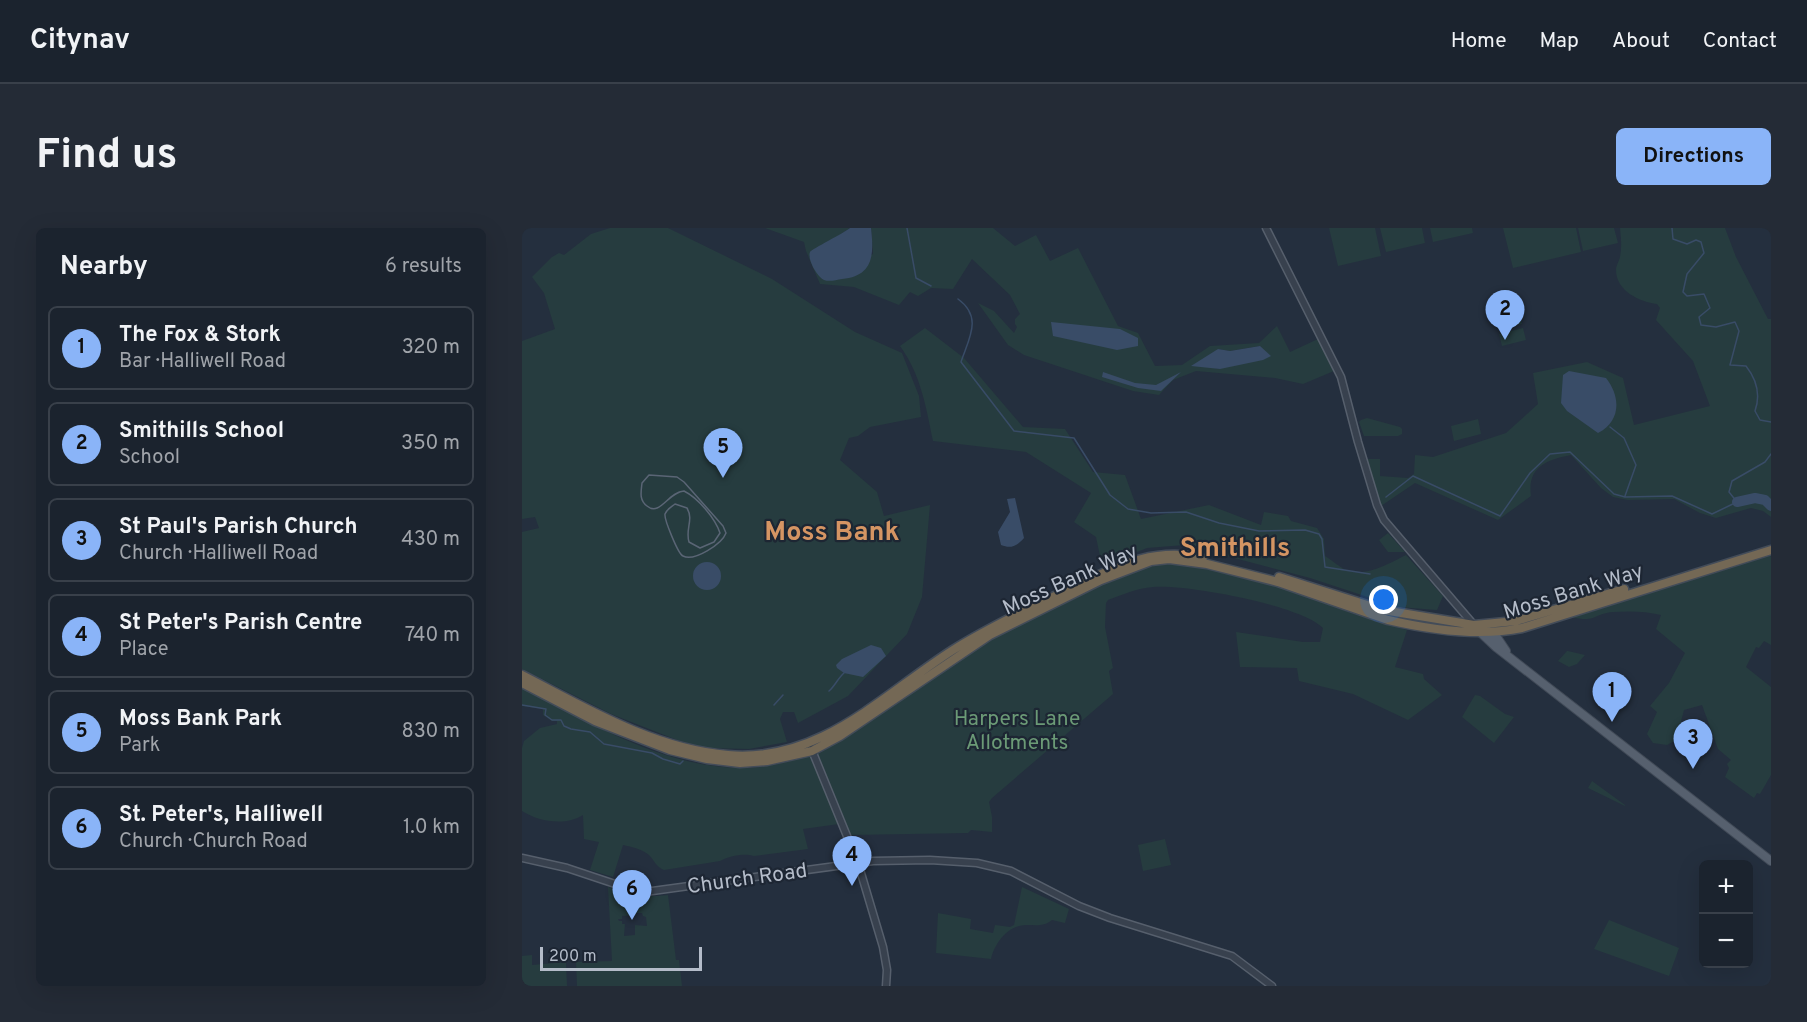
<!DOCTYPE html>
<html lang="en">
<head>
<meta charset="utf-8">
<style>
  :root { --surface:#1b232e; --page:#242b36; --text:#f1f3f6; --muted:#a0a4aa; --line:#39404a; --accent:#8ab4f8 }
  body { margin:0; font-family:Overpass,sans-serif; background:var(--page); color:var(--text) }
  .controls { position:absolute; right:18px; bottom:18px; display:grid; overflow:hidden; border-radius:9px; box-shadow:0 6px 24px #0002 }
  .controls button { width:54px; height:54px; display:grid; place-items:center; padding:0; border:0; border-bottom:2px solid var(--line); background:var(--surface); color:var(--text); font:30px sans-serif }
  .scale { position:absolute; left:18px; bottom:15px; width:162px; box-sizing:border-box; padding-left:6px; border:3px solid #b4bcc9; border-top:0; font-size:16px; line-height:21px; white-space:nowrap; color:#b4bcc9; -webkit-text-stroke:4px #1d2633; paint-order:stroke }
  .you { position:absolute; left:862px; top:372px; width:21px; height:21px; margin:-15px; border:4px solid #fff; border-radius:50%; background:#1a73e8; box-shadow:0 0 0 9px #1a73e833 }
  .badge { display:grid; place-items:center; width:39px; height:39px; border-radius:50%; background:var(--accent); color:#111; font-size:20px; font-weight:700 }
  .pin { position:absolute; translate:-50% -50px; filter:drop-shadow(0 2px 3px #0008) }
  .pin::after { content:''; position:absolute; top:32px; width:21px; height:18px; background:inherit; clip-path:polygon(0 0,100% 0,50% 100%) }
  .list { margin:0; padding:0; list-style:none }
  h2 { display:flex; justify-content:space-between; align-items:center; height:78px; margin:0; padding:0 24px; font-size:26px }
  h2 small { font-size:20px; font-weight:400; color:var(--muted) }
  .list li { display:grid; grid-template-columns:39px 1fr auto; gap:18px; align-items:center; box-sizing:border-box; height:84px; margin:0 12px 12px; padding:0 12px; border:2px solid var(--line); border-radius:9px }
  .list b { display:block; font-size:22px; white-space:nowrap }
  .list p { margin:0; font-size:20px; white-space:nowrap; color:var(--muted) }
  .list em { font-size:20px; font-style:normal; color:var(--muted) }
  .map { position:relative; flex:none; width:1249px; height:758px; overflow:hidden; border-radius:9px }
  header { display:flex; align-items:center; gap:36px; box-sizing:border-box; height:84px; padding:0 30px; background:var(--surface); border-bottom:2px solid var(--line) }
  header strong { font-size:28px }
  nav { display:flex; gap:33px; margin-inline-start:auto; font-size:21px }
  .intro { display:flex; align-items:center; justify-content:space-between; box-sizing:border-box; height:144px; padding:0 36px }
  h1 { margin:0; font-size:42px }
  .button { padding:15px 27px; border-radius:9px; background:var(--accent); color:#111; font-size:21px; font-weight:700 }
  main { display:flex; gap:36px; padding:0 36px }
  aside { flex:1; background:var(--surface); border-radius:9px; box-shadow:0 6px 24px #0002 }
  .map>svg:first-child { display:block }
  .green { fill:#263c3f; fill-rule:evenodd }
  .water { fill:#394c67 }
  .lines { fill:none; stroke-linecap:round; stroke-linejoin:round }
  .stream { stroke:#394c67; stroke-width:1.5 }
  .river { stroke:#394c67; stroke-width:10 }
  .minor-casing { stroke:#565f6c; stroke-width:9 }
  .major-casing { stroke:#414a57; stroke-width:10 }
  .highway-casing { stroke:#434c59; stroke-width:11 }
  .minor { stroke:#38414e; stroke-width:6 }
  .major { stroke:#56606e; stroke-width:8 }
  .highway { stroke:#746855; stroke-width:8 }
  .tram { stroke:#5a6575; stroke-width:1.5 }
  .labels { text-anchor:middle; stroke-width:4.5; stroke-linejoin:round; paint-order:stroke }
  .street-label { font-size:21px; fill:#b4bcc9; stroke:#1d2633 }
  .park-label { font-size:21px; fill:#6b9a76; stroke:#1d2633 }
  .district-label { font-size:27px; font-weight:bold; fill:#d59563; stroke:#1d2633 }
</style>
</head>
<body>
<header>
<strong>Citynav</strong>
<nav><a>Home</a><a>Map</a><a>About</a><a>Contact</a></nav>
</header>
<div class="intro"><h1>Find us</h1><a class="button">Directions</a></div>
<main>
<aside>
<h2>Nearby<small>6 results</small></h2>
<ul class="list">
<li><span class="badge">1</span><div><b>The Fox &amp; Stork</b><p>Bar · Halliwell Road</p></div><em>320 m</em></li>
<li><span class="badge">2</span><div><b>Smithills School</b><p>School</p></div><em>350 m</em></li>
<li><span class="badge">3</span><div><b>St Paul's Parish Church</b><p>Church · Halliwell Road</p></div><em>430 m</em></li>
<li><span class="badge">4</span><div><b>St Peter's Parish Centre</b><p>Place</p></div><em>740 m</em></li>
<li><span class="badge">5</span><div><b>Moss Bank Park</b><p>Park</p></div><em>830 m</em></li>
<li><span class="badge">6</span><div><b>St. Peter's, Halliwell</b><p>Church · Church Road</p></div><em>1.0 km</em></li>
</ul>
</aside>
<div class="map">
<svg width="1249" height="758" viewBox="0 0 1249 758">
  <rect width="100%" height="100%" fill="#242f3e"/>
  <!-- green -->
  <path class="green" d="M88 0H146L250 51 333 104 380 125 397 168 399 189 348 199 336 208 327 210 318 232 355 264 362 288 408 277 400 369 385 406 326 468 276 495 272 484H261L258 491 265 514 227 521 181 520 155 512 89 486 0 441V304L17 300 13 289 0 291V113L33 101 22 65 10 49 30 29 37 25 42 27 69 6Z
    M243 0H328L287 28 300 51 351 26 349 0H471L493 18 514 7 528 33 556 20 596 98 616 105 633 138 660 137 688 118 737 115 755 98 768 124 796 111 812 143 781 156 753 150 674 143 651 152 637 167 611 163 502 127 486 117 456 75 472 83 492 105 495 99 493 96V91L498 86 488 67 450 31 431 61 409 60 396 68 388 64 377 77 332 59 298 56 284 23 282 14ZM738 118 698 141 682 138 696 121 708 123Z
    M807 0H853L859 28 816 38Z
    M858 0H900L903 15 864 24Z
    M908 0H950L951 5 911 14Z
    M981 0H1054L1059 24 991 40Z
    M1056 0H1092L1096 15 1061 23Z
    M1098 0H1203L1214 29 1246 91H1249V289L1241 283 1229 280 1194 290 1178 285 1152 271 1106 272 1091 269 1079 260 1049 227C1024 232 1005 239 1009 268L976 292 893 255 859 278 843 231H858V248L886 250 892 246 893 227 911 229 984 205 1016 176 1011 145 1065 134 1101 150 1112 197 1188 178 1171 133 1134 92 1138 80 1135 76C1118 74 1094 63 1094 42 1094 38 1097 33 1098 29 1100 19 1099 10 1098 0Z
    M992 67 995 79 971 85 968 73Z
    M997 83 1000 96 976 101 973 89Z
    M403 100 442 130 501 199 543 201 571 244 603 247 619 291 687 277 739 297 742 284 766 288 769 293 795 300 802 311 803 328C810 332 817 339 824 342 843 350 868 335 884 327L921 368 915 382 876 379 788 350 663 317 625 320 580 338 574 309 552 294 569 265 504 224 411 213C404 179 399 147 378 118Z
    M1001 100 1004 112 980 118 977 106Z
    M845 190 878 199 880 201V206L876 208H842L837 194 839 192Z
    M956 191 959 206 932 213 929 198Z
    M866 305 883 324H866L857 312Z
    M1249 327V417L1242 413 1237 420 1234 419 1224 439 1249 459V547L1238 566 1235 565 1232 570 1203 549 1207 540 1205 536 1209 532 1196 521 1180 477 1162 482 1154 512 1145 517 1131 515 1125 506 1135 484 1128 478 1147 455 1163 425 1134 401 1139 387C1124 383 1106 383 1091 384 1070 386 1075 395 1049 389Z
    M648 335 664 336 763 360 832 386 885 402 873 439 901 446 902 451 920 467 886 492 831 466 777 453 775 440 718 439 714 404 781 414H798L801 400C779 377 663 356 631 359 615 360 600 367 586 372L584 375 583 399 591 440 587 443 591 466 470 570 467 574 470 589V604L449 602 446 605 329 607 296 526C355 492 410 449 468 413 493 398 520 387 546 373 578 357 613 339 648 335Z
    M1045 423H1046L1063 427 1055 436 1047 439 1036 433Z
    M0 460C73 497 153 547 238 539 255 537 271 532 288 528L317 596 281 601 286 621 232 628C222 625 207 628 198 633L142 642C133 638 133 633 127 627 120 621 110 619 101 617L91 649 68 642 77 614 62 611 61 587C44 598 17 594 0 583V520L2 513 18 500 35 496V493H30L21 487V481L0 478Z
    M953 467 958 468 983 486 992 489 972 515 940 489Z
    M1070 553 1103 577V578L1066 560Z
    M643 611 649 637 621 643 616 617Z
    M86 659C109 667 122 670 146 667L154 732H157L160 758H55L54 734 90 733ZM114 685H120L121 688 124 689 125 698 113 697V707L102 708 103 696H100V693H97L96 691H100V688L114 687Z
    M500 659 547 681 543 695 530 692C519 701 509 695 497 698 482 702 472 718 469 731L414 725 416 685 449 691 448 701 471 705 473 697 488 699 492 697Z
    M1087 692 1157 720 1147 748 1072 721Z
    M10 727V737L44 734 45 758H0V728Z"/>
  <!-- water -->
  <path class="water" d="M328 0H349C352 26 352 48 320 51 314 52 307 54 302 52 295 49 285 31 288 24 290 21 322 5 328 0Z
    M529 94 598 101 616 110V118L595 122 531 108Z
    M738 118 749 128 741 132 698 141 669 138 696 121 708 123Z
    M1047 143 1084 150C1099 169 1099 193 1076 205L1045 183 1039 175 1041 147Z
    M581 144 613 155 634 157 659 144 639 163 616 160 580 149Z
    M493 270 502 310C495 318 489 321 479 317L476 304 488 284 485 271Z
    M171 348a14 14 0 1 1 28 0a14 14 0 1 1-28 0Z
    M349 417 359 420 364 428 341 449 322 445 315 440 314 437 320 431Z"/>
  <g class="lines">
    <!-- stream -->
    <path class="stream" d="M385 0 394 50 409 58
      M1150 0 1151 11 1165 16 1174 12 1179 14 1182 25 1165 46 1161 64 1165 68 1182 66 1188 80 1177 89 1179 97 1194 99 1213 94 1217 103 1208 137 1224 138C1235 152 1239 166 1233 183L1238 192 1249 194
      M436 71C461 89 447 110 439 134L492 203 552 210 588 267 606 281 629 285 664 284 697 295 737 303 783 302 797 306 800 311 803 339 848 346
      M1088 199 1102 210 1114 237 1103 268
      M864 269 891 248 978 288 1008 245 1028 226 1048 224 1092 266 1103 269 1150 268 1190 286 1215 274 1207 264 1210 253 1243 234 1249 226
      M307 463C313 458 316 450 322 445
      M0 477 24 481 23 487 30 492H39L42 498 49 501 68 504 82 516 130 525 141 531 158 536 161 533
      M252 477 261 467"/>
    <!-- river -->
    <path class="river" d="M1215 274 1233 270 1243 272 1249 278"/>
    <defs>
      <path id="minor" d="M744 0 819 149 836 214 855 277 862 292 952 397
        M289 520 336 635 361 719 365 742 364 758
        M0 630 45 640 111 662 123 664 351 633 408 632 455 635 489 643 557 678 588 690 710 728 750 758"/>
      <path id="major" d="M956 402 974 419 1249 633
        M966 403 974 408 984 423"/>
      <path id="highway" d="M757 349 861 382 952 397 994 393 1102 361
        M0 447C64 480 132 521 206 527 298 535 359 468 431 422 469 398 511 379 551 359 596 338 631 319 681 330
        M0 455 73 493 148 522 185 531 218 535 245 533 290 523 318 508 468 407 579 352 629 333 647 331 685 336 756 354 866 392C909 402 957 409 1000 400L1249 322"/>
    </defs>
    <!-- minor casing -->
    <use href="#minor" class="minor-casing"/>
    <!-- major casing -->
    <use href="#major" class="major-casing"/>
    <!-- highway casing -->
    <use href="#highway" class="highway-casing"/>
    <!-- minor -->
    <use href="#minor" class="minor"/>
    <!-- major -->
    <use href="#major" class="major"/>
    <!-- highway -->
    <use href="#highway" class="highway"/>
    <!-- tram -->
    <path class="tram" d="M127 247 155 249 162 254 201 298 204 305C200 316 172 334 161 328 156 326 142 291 143 286 145 281 149 279 153 276L165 280C172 292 163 301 167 314L178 320 192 314 198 305C193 290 176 270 162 263 146 264 138 289 125 278 117 272 119 264 120 255Z"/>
  </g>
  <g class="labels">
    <!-- street labels -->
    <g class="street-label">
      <text transform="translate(548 351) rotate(-24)" y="7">Moss Bank Way</text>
      <text transform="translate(1051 363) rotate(-17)" y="7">Moss Bank Way</text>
      <text transform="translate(225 650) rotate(-8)" y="7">Church Road</text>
    </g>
    <!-- park labels -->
    <g class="park-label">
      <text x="495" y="497">Harpers Lane<tspan x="495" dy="24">Allotments</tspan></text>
    </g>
    <!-- district labels -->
    <g class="district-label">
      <text x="310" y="312">Moss Bank</text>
      <text x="713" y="328">Smithills</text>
    </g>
  </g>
</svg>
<div class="controls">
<button>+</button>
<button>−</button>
</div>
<div class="scale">200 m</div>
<div class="you"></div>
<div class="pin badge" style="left:1090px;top:494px">1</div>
<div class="pin badge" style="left:983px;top:112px">2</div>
<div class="pin badge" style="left:1171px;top:541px">3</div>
<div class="pin badge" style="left:330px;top:658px">4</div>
<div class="pin badge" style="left:201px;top:250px">5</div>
<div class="pin badge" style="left:110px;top:692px">6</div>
</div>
</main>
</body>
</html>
